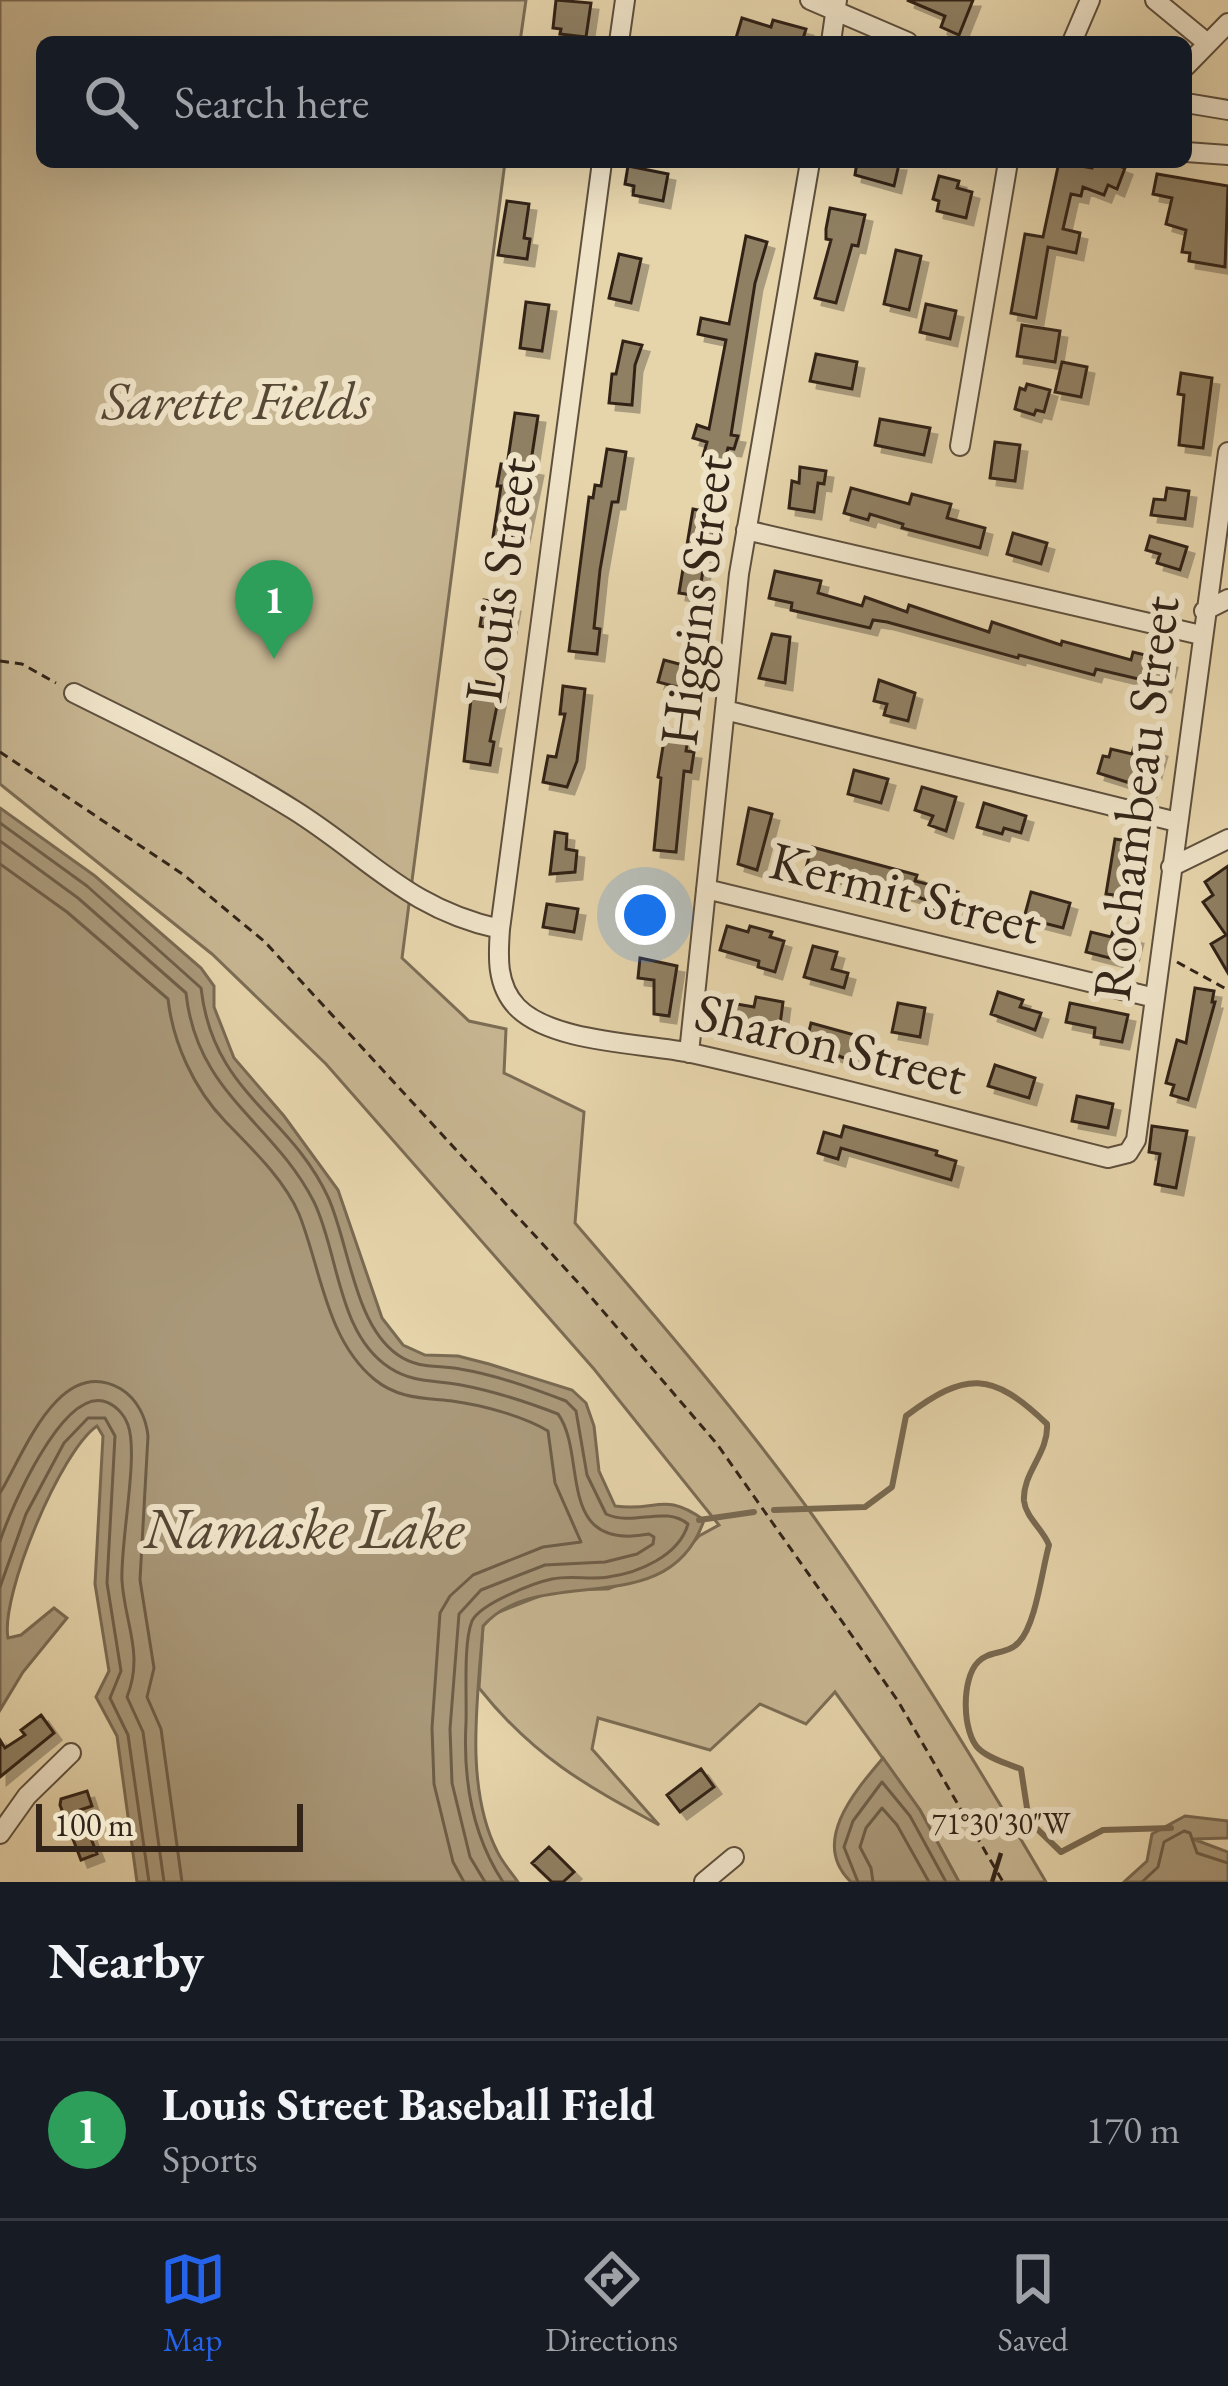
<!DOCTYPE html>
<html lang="en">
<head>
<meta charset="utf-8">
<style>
  :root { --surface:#171b24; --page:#242831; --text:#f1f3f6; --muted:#9ea1a6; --line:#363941; --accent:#2563eb }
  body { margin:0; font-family:"EB Garamond",serif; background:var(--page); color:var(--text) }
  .scale { position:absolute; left:36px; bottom:30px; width:267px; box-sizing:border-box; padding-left:12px; border:6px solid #322418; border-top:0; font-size:33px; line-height:42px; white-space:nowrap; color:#322418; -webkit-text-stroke:9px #efe3c8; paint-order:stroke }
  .you { position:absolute; left:645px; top:915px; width:42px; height:42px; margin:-30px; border:9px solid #fff; border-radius:50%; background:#1a73e8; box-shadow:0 0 0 18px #1a73e833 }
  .badge { display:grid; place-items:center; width:78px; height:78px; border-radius:50%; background:var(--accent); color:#fff; font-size:39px; font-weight:700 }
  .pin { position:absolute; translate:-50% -99px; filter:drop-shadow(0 3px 6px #0008) }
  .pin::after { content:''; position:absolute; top:63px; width:42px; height:36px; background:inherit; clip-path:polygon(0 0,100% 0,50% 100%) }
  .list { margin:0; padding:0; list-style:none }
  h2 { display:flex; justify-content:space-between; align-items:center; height:156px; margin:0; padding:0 48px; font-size:51px }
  h2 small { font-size:39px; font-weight:400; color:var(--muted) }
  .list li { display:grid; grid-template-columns:78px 1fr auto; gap:36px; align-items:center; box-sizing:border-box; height:180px; padding:0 48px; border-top:3px solid var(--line) }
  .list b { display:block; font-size:45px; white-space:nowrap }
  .list p { margin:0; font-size:39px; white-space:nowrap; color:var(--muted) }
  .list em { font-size:39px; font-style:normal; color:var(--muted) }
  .icon { flex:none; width:66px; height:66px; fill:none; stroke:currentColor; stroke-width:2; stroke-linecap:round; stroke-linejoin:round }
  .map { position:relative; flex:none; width:1228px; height:1882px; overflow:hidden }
  .search { position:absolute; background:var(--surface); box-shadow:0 12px 48px #0002; left:36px; right:36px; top:36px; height:132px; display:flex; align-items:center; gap:30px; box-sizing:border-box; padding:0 42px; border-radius:18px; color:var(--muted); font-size:45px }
  .sheet { height:336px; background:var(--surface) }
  nav { display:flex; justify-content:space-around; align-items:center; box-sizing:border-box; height:168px; border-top:3px solid var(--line); background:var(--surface); font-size:33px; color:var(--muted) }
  nav a { display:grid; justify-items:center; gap:6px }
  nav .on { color:var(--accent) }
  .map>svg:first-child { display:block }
  .green { fill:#c7b692; stroke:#7c6d55; stroke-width:3 }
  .water { fill:#a99879; stroke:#796a52; stroke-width:3 }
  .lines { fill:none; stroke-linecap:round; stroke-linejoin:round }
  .shore { stroke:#6e5e48; stroke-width:3 }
  .stream { stroke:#796a52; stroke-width:6 }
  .building { fill:#908064; stroke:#322418; stroke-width:3; filter:url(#shadow) }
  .minor-casing { stroke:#5f503d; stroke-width:22 }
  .path { stroke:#322418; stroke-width:3; stroke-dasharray:9 6; stroke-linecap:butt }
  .minor { stroke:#efe3c8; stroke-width:18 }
  .ticks { fill:none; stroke:#322418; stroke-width:4.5 }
  .labels { text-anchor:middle; stroke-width:12; stroke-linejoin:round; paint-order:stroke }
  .park-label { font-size:54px; font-style:italic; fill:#574836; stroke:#efe3c8 }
  .street-label { font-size:54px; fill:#322418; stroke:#efe3c8 }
  .water-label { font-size:57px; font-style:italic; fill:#564735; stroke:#efe3c8 }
  .ticks-label { font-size:30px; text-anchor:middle; fill:#322418; stroke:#efe3c8; stroke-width:12; stroke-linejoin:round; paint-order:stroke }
</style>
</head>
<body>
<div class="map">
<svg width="1228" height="1882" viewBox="0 0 1228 1882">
  <defs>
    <filter id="shadow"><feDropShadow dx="7" dy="7" stdDeviation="0" flood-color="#0004"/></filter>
  </defs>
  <rect width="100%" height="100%" fill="#e6d4ab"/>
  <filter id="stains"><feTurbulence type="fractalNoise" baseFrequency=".00167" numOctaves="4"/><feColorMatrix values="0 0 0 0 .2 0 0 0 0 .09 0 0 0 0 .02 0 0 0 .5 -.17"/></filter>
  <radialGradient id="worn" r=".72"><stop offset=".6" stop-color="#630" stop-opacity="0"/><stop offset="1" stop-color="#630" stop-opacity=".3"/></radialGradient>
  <!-- green -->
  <path class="green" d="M0 0H526L520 42H42V162H505L402 958 469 1021 506 1029 504 1073 584 1112 575 1223C656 1317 738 1412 811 1513 896 1632 972 1756 1046 1882H959L920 1810 835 1692 806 1724 760 1704 710 1750 598 1718 592 1749 659 1825C585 1785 533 1756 479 1688L483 1626 494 1614 555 1590 608 1589 674 1563 699 1536 719 1525 594 1369 326 1064 212 954 0 784Z"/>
  <!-- water -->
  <path class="water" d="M0 808 95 876 201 968 214 986V1007L234 1058 284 1116 338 1190 382 1318 403 1345 425 1355 458 1356 489 1364 572 1390 586 1403 594 1426 599 1471 615 1506C658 1512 663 1491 704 1520 669 1625 540 1561 483 1626 478 1696 464 1786 497 1851 502 1862 511 1872 518 1882H137L117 1736 96 1697 109 1671 95 1584 103 1436 97 1426C61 1450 0 1596 8 1638L21 1635 54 1608 67 1618 23 1672 0 1710Z
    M883 1758 920 1810 959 1882H851C810 1843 854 1792 883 1758Z
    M1185 1816 1228 1821V1838L1193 1839 1228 1852V1882H1124L1147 1861 1152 1834Z"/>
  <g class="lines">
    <!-- shore -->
    <path class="shore" d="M0 823 87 886 201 988C213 1094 289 1113 328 1197 349 1243 354 1325 398 1355 418 1369 437 1365 460 1369 496 1375 532 1388 566 1401L576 1411 587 1475 606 1514C634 1527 664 1505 688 1524 679 1556 638 1573 608 1577 590 1580 570 1575 552 1579 533 1583 480 1604 472 1621 463 1643 467 1698 466 1723 463 1780 472 1835 503 1882
      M0 841 78 898 186 993C197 1095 273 1121 314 1202 339 1253 337 1334 390 1368 413 1383 435 1380 461 1385 493 1391 527 1402 558 1414 588 1455 554 1552 649 1534L654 1537 653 1544 637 1554 605 1562 545 1565 481 1590 459 1614 450 1729 452 1783 470 1857 485 1882
      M0 864 67 912 168 999C173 1043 194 1089 225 1121 251 1148 284 1179 299 1214 321 1269 326 1339 374 1379 398 1399 424 1398 452 1401 482 1405 523 1416 548 1431L555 1483 581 1542 543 1547 473 1575 450 1596 440 1613 432 1728 434 1784 453 1862 464 1882
      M0 1493C23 1456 59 1353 121 1389 137 1399 146 1417 148 1436L140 1580 154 1668 147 1697 161 1729 182 1882
      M0 1541C11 1508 61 1392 103 1401 115 1404 124 1414 128 1425 139 1455 120 1543 122 1581 125 1625 144 1653 127 1697L143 1732 164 1882
      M0 1587 26 1514 64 1443 88 1418H105L115 1436 107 1583 121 1671 110 1698 128 1735 149 1882
      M858 1882 844 1847 853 1821 882 1782 910 1816 946 1882
      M873 1882 871 1868 860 1847 866 1828 882 1808 897 1825 929 1882
      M1142 1882 1158 1867 1164 1842 1184 1831 1190 1833 1197 1853 1228 1863"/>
    <!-- stream -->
    <path class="stream" d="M774 1510 865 1507 892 1487 906 1416C966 1371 992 1371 1047 1424 1049 1453 1022 1473 1024 1501 1026 1518 1043 1529 1049 1545 1042 1570 1036 1624 1019 1642 1008 1655 989 1650 978 1662 961 1679 962 1733 979 1749 990 1759 1008 1764 1021 1769L1029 1821 1061 1852 1103 1830 1171 1828
      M699 1520 754 1512"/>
  </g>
  <!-- building -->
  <path class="building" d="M556 0 591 3 586 37 560 34 561 29 553 28Z
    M907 0H973L959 35 941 27 945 16Z
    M742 18 771 27 773 20 806 29 802 42H748L736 38Z
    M857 162 899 164 894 186 855 175Z
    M1059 162 1092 168 1094 162H1108L1125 168 1117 189 1108 185 1104 195 1083 187 1081 196 1071 194 1063 229 1080 233 1076 253 1048 247 1036 318 1011 313 1025 234 1043 237Z
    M628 166 668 174 663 201 633 195 634 186 625 184Z
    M1157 174 1228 186 1225 267 1189 261 1190 253 1182 252 1186 230 1166 224 1172 198 1153 194Z
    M939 176 959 181 957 188 972 192 966 218 937 211 939 201 933 199Z
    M507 201 529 204 524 238 530 239 527 259 498 255Z
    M830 208 865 215 858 246 852 245 836 303 815 298 831 240 826 239V229Z
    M746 236 767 242 755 283 731 435 738 436 734 449 728 448 723 466 702 460 707 442 693 438 697 425 709 429 726 340 698 334 701 318 729 324Z
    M896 250 921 256 909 310 884 304Z
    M619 254 641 259 631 303 609 298Z
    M526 302 549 305 542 351 520 348Z
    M926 304 956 311 950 339 920 332Z
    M1022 325 1060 331 1055 362 1017 356Z
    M623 341 642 345 635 365 632 405 609 403 612 374H616Z
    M816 354 857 362 852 389 810 381Z
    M1062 362 1087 367 1081 397 1055 392Z
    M1181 373 1212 378 1203 448 1179 445 1184 395 1178 394Z
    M1027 384 1050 390 1044 412 1036 410 1034 415 1015 409 1020 388 1025 390Z
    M515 413 538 416 530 468 536 469 522 536 512 534 511 540 493 537 501 486H497L501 464 507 465Z
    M880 419 930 428 924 455 875 445Z
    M995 442 1020 445 1015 481 990 478Z
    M607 449 626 452 618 502H612L600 570 594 628 600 629 597 654 569 651 589 497 593 498 595 485 601 486Z
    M800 467 826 471 824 484 818 483 814 512 789 508 792 481 799 483Z
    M851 488 909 504 912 494 951 504 947 518 985 528 980 548 902 528 903 524 870 514 868 520 844 513Z
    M1167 488 1189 491 1185 519 1151 515 1154 499 1165 500Z
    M693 509 718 514 712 546 707 545 699 596 679 593Z
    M1013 533 1047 543 1041 564 1007 554Z
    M1150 536 1187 547 1180 570 1157 563 1160 554 1146 550Z
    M775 571 821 581 818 593 862 606 865 597 907 612 909 605 989 632 992 622 1061 645 1062 641 1131 660 1133 652 1170 661 1164 685 1096 669 1094 675 1019 655 1018 658 887 622 873 620 870 628 791 610 792 603 769 598Z
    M484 600 513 605 508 632 480 626Z
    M772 634 790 637 785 683 759 678Z
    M664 660 698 669 692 691 658 682Z
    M879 680 915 693 908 721 884 715 887 704 874 701Z
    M473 681 501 686 490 741 494 742 490 765 464 761Z
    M563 686 585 689 577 761 567 787 543 782 548 756 556 757 565 714H560Z
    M666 728 689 731 686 751 694 752 691 772 684 771 676 852 654 850 661 778 658 777Z
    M1135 743 1160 750 1149 789 1098 773 1103 756 1109 757 1111 749 1132 754Z
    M854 770 888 779 881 803 848 794Z
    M922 787 956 797 946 831 929 825 933 816 915 810Z
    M984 803 1026 816 1021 833 1004 828 1002 834 977 827Z
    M749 808 772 814 757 870 738 864Z
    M555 832 567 834 566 849 577 851 575 872 550 874Z
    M1115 839 1144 843 1137 898 1106 894Z
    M812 847 917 875 915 881 958 892 952 914 931 908 933 902 895 890 892 900 858 889 860 884 828 875 826 882 804 875Z
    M1228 866V973L1211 944 1226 935 1203 902 1213 895 1205 882Z
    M1031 892 1070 903 1063 928 1024 918Z
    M547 904 578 909 574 932 543 927Z
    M727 926 748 932 750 926 772 932 770 937 784 941 775 972 758 967 759 961 720 950Z
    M1113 931 1136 937 1129 963 1086 952 1091 932 1111 937Z
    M813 946 837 952 832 969 848 973 844 988 804 977Z
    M640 958 677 966 669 1016 654 1014V980L638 978Z
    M1195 988 1214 991 1212 1002H1215L1188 1100 1171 1095 1174 1085 1166 1083 1177 1040 1186 1043Z
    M998 992 1023 1000 1020 1007 1041 1013 1035 1030 991 1014Z
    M756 997 783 1002 780 1025 753 1021 752 1029 722 1025 725 1002 754 1007Z
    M898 1003 925 1008 920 1037 892 1032Z
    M1070 1003 1128 1015 1122 1042 1094 1037 1095 1028 1066 1022Z
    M811 1023 862 1037 855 1062 806 1044Z
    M995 1065 1035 1078 1029 1098 988 1086Z
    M1077 1096 1113 1104 1108 1128 1072 1121Z
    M844 1126 937 1151 936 1155 956 1161 951 1180 841 1148 838 1159 818 1153 824 1132 841 1137Z
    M1152 1126 1187 1131 1176 1188 1155 1184 1160 1154 1149 1152Z
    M41 1715 54 1733 0 1777V1740L5 1748 25 1735 21 1730Z
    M701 1769 714 1787 680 1812 667 1795Z
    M87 1791 92 1806 80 1810 97 1854 81 1860 60 1805 61 1799Z
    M549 1847 574 1872 563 1882H552L532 1863Z"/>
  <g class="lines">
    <defs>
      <path id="minor" d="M810 0 908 42
        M1155 0 1206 42
        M619 42 625 0
        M831 42 837 0
        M1072 42 1090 0
        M1186 66 1228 23
        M1186 103 1228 110
        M1186 152 1228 155
        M602 162 500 929C498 956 496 985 517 1007 552 1043 643 1043 691 1053 831 1084 969 1123 1108 1158L1128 1153 1136 1140 1228 452
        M960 446 1008 162
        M746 530 1201 635
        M1204 611 1228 599
        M74 693C148 730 224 766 294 810 369 857 408 909 500 929
        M725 710 1177 822
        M1171 867 1228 839
        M706 889 1155 998
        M689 1053 739 574 810 162
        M0 1834 27 1796 71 1753
        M704 1882 734 1857"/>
    </defs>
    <!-- minor casing -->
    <use href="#minor" class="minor-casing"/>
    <!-- path -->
    <path class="path" d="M0 661 22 664 56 683
      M0 752 184 875 265 942 584 1289 717 1444 898 1701 1003 1882
      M1177 962 1228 990"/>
    <!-- minor -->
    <use href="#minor" class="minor"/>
  </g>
  <!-- ticks -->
  <path class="ticks" d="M992 1882 1001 1853"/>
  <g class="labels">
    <!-- park labels -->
    <g class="park-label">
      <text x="236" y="419">Sarette Fields</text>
    </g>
    <!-- street labels -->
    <g class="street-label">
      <text transform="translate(499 580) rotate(-82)" y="19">Louis Street</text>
      <text transform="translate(695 600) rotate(-83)" y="19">Higgins Street</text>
      <text transform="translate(1135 798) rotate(-83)" y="19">Rochambeau Street</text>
      <text transform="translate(906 892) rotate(14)" y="19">Kermit Street</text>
      <text transform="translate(831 1043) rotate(14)" y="19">Sharon Street</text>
    </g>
    <!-- water labels -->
    <g class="water-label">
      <text x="304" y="1548">Namaske Lake</text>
    </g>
  </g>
  <g class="ticks-label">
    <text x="1001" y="1834">71°30'30"W</text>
  </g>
  <rect width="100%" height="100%" filter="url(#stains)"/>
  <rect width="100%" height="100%" fill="url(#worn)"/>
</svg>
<div class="scale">100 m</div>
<div class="you"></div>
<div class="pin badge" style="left:274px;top:659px;background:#2e9e5b">1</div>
<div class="search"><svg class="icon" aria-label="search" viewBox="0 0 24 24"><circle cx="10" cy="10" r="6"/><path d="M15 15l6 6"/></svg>Search here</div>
</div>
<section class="sheet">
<h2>Nearby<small></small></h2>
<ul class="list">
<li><span class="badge" style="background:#2e9e5b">1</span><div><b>Louis Street Baseball Field</b><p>Sports</p></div><em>170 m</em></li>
</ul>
</section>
<nav>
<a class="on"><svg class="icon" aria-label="map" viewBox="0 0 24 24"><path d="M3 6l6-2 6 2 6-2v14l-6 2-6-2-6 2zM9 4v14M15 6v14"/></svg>Map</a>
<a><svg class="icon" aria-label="directions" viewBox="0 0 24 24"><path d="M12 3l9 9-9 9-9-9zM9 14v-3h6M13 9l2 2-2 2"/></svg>Directions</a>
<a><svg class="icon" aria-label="saved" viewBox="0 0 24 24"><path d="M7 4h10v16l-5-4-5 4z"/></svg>Saved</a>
</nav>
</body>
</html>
